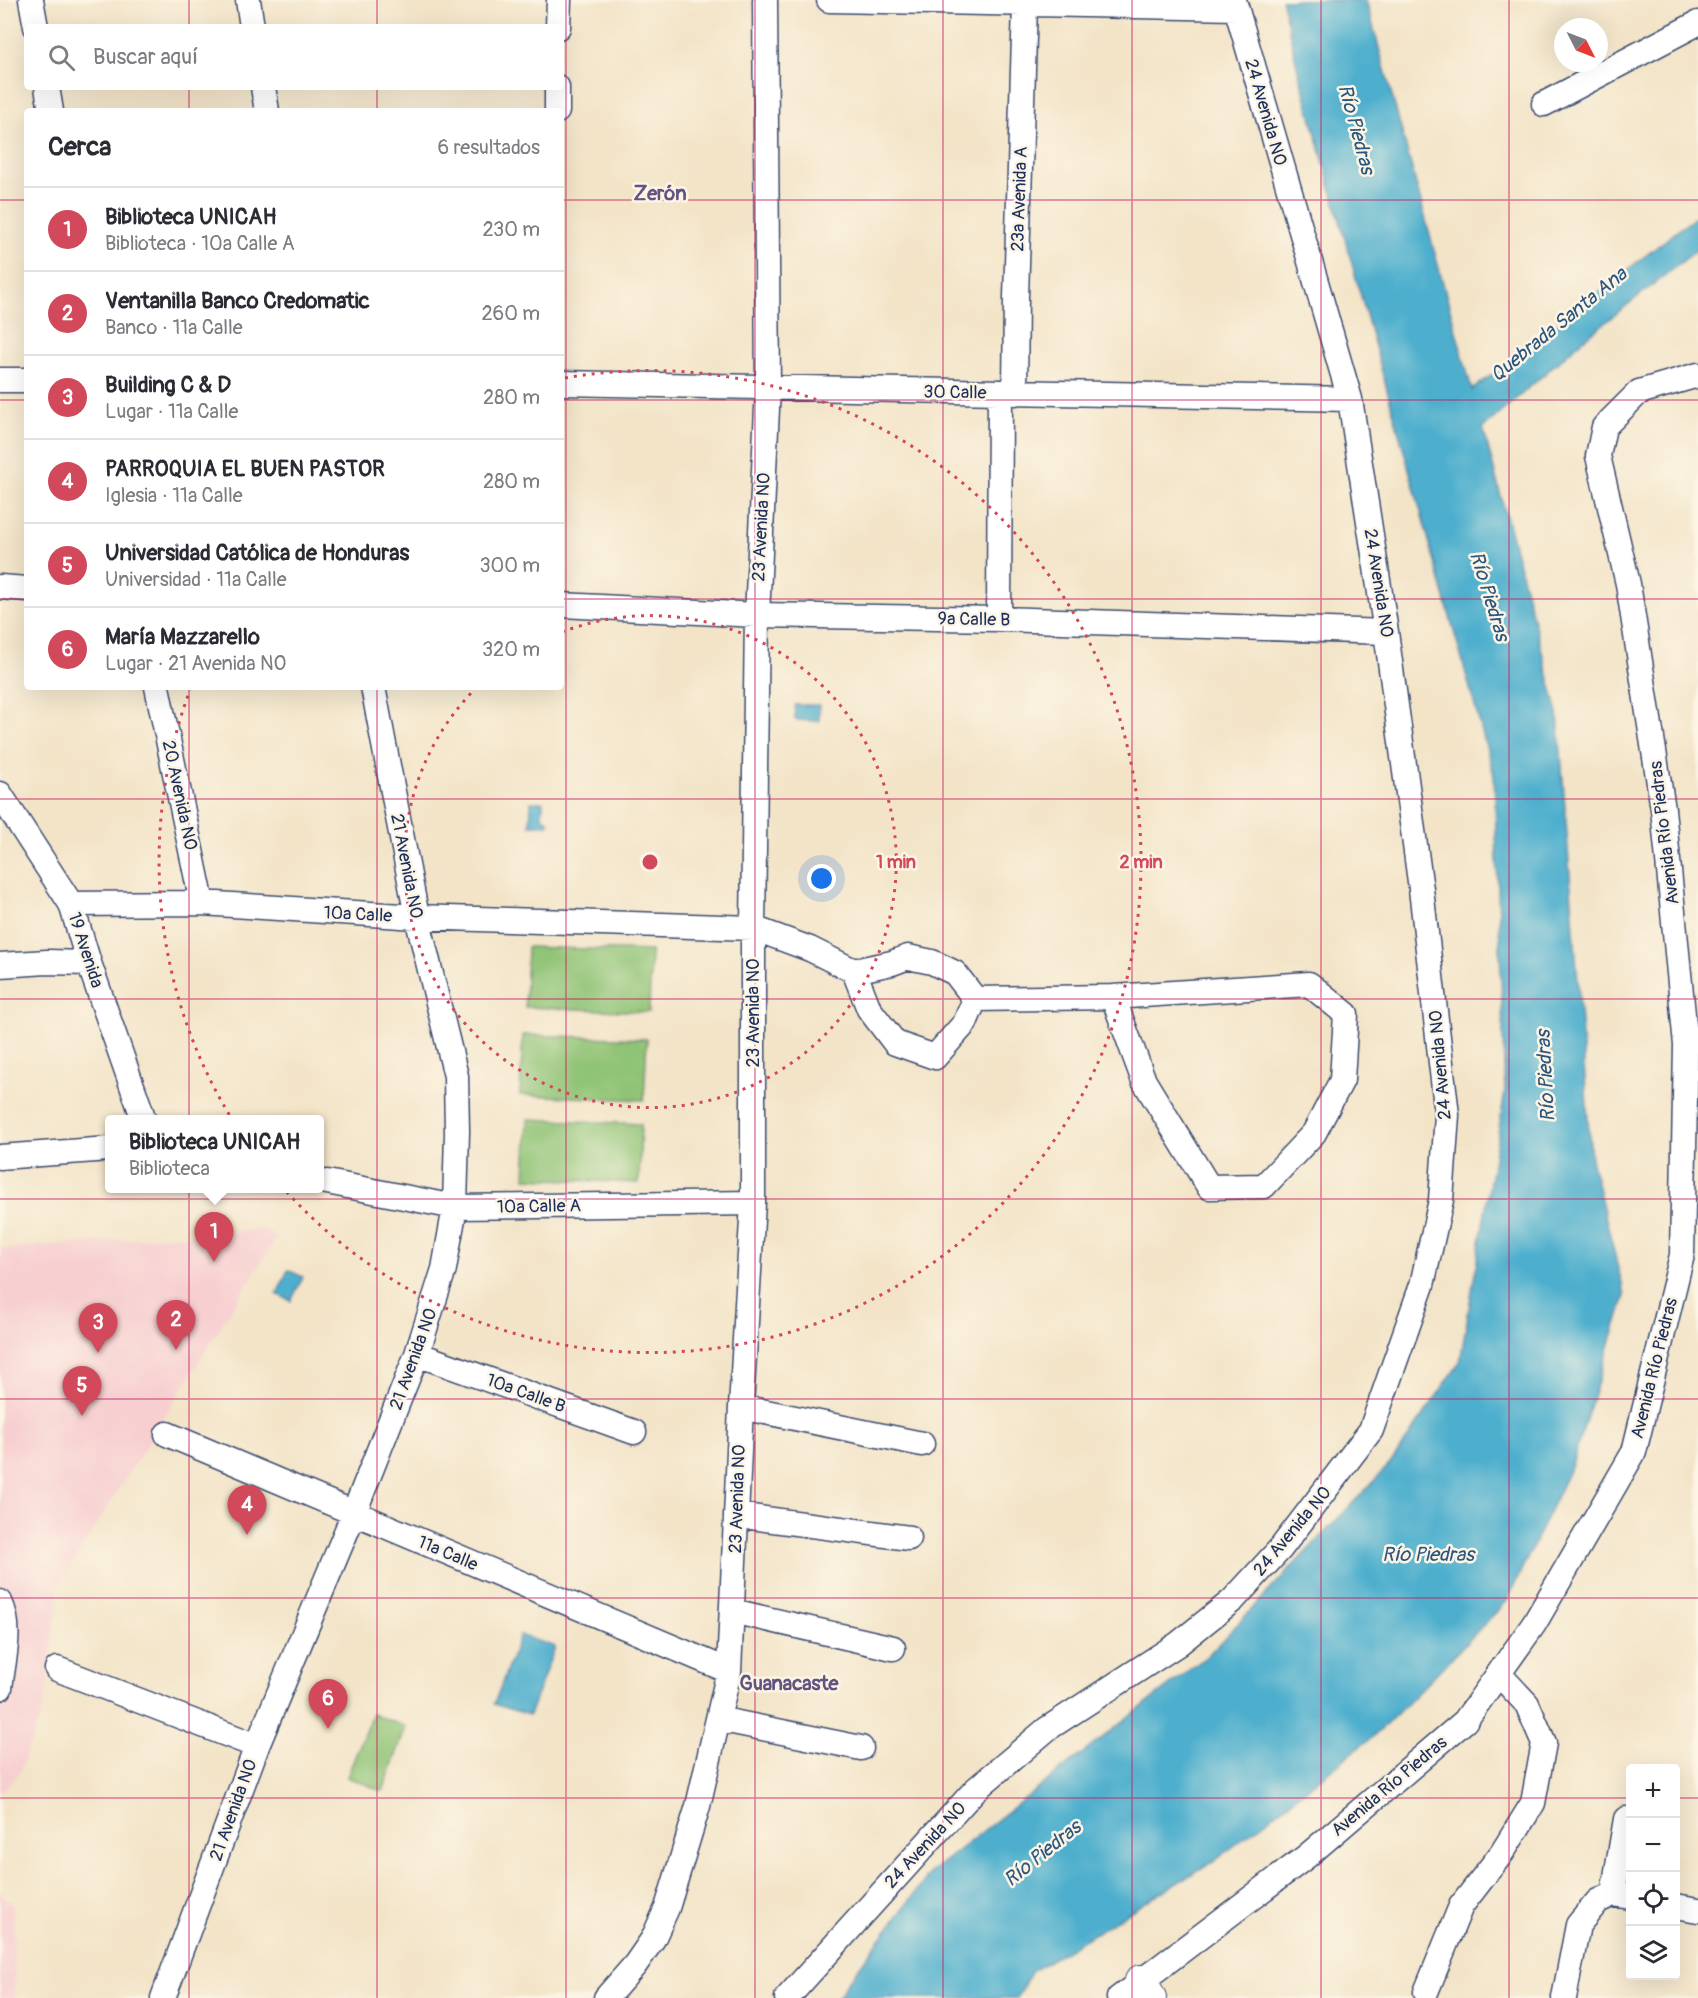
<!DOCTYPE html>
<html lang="es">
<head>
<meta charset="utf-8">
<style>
  :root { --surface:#fff; --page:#f2f2f3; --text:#2b2b33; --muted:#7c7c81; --line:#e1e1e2; --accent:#d1495b }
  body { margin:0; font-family:Pangolin,sans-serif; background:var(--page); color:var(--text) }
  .controls { position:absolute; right:18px; bottom:18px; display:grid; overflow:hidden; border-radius:6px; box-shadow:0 6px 24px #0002 }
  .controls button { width:54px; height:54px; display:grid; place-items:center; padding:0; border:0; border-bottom:2px solid var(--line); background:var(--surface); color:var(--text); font:30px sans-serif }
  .compass { position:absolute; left:1554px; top:18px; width:54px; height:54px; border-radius:50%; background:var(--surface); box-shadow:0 6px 24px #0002; rotate:132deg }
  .you { position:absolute; left:822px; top:879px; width:21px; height:21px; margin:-15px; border:4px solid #fff; border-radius:50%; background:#1a73e8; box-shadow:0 0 0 9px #1a73e833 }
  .badge { display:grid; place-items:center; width:39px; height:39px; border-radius:50%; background:var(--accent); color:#fff; font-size:20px; font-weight:700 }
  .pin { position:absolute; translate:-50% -50px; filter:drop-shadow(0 2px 3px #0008) }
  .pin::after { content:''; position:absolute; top:32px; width:21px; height:18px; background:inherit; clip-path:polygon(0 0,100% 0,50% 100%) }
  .popup { position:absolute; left:105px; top:1115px; width:219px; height:78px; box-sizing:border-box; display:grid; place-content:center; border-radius:6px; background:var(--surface); filter:drop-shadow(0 2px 4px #0005); font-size:20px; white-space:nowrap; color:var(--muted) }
  .popup b { font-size:22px; color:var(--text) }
  .popup::after { content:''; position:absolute; left:50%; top:100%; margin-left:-12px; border:12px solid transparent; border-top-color:var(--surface) }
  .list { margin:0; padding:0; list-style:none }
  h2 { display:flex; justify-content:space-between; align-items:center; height:78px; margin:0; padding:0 24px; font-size:26px }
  h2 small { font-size:20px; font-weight:400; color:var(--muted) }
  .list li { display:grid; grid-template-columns:39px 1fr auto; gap:18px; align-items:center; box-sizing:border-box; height:84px; padding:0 24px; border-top:2px solid var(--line) }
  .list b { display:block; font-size:22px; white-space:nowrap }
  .list p { margin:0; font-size:20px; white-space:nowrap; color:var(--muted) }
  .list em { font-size:20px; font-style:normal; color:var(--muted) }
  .icon { flex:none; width:33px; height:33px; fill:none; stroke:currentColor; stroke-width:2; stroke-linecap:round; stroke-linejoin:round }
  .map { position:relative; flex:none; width:1698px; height:1998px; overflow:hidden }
  .search { position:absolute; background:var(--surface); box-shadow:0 6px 24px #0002; left:24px; top:24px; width:540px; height:66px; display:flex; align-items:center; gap:15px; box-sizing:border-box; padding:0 21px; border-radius:6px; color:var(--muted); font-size:22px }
  .panel { position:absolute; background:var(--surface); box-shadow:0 6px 24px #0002; left:24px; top:108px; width:540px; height:582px; border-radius:6px }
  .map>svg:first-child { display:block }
  .built { fill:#f7cfd0 }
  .green { fill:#8fc374; stroke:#557969; stroke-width:1.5 }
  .water { fill:#4eafcd; stroke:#346f96; stroke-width:1.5 }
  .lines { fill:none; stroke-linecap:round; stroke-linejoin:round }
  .minor-casing { stroke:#3b4a6e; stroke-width:27 }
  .major-casing { stroke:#3b4a6e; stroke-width:34 }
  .minor { stroke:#fff; stroke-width:24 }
  .major { stroke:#fff; stroke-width:32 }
  .grid { fill:none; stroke:#c2185b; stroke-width:1.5; stroke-opacity:0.55 }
  .ring { fill:none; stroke:#d1495b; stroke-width:3; stroke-dasharray:3 6 }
  .labels { text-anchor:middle; stroke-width:5; stroke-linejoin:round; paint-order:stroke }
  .street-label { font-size:18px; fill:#1b2f5e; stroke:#fcf5e5 }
  .water-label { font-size:20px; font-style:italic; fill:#2a557f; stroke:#fcf5e5 }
  .neighbourhood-label { font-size:20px; font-weight:bold; fill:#615481; stroke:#fcf5e5 }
  .centre { fill:#d1495b; stroke:#fcf5e5; stroke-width:3 }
  .ring-label { font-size:18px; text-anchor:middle; font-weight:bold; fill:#d1495b; stroke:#fcf5e5; stroke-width:5; stroke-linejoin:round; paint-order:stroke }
</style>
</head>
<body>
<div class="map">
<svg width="1698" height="1998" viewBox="0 0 1698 1998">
  <rect width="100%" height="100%" fill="#fcf5e5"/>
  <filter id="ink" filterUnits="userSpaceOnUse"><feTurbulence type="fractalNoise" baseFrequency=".0167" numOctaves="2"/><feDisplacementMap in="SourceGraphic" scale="12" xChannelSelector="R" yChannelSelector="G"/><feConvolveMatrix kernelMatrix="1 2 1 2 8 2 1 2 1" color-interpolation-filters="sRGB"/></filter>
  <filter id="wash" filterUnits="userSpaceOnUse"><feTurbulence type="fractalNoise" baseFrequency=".008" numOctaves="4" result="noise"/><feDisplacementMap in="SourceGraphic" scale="24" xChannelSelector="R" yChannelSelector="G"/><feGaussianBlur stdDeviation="1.35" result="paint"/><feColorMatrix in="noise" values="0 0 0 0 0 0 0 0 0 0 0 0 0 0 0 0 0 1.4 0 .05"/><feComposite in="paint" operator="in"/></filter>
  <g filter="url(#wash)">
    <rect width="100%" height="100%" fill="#f3e4c8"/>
    <!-- built -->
    <path class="built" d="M263 1229 277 1237 60 1583 45 1702 20 1772 0 1794V1249Z
      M0 1892 13 1906 15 1998H0Z"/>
    <!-- green -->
    <path class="green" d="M527 947 651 951 649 1012 525 1007Z
      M523 1035 647 1039 644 1100 520 1095Z
      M528 1119 641 1124 639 1183 525 1178Z
      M372 1714 406 1727 383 1791 347 1777Z"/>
    <!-- water -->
    <path class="water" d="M1282 0H1366L1472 390 1698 215V249L1582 341 1483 428 1558 713 1591 1159 1625 1296 1572 1464 1507 1601 1380 1731 1220 1857 1032 1971 1017 1998H838L846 1984 932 1871 1207 1656 1390 1464 1460 1362 1505 1092 1494 775 1297 66Z
      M795 705H819V721L795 720Z
      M531 802H543L542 816 548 821V825H530Z
      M288 1270 303 1277 291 1301 277 1294Z
      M520 1635 555 1647 529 1715 494 1704Z"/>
  </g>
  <g filter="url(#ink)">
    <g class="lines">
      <defs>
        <path id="minor" d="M31 0 36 27
          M248 0 252 27
          M829 0 1236 8
          M558 27 559 0
          M47 87 51 111
          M263 87 267 111
          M1544 104 1698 23
          M557 111V87
          M0 380H27
          M561 383 1350 399
          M1015 393 1016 297 1025 5
          M0 587 27 589
          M561 605 757 615 999 619 1386 632
          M999 619 1000 393
          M157 687 202 903
          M0 794 71 904 89 963 144 1120
          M71 904 202 903 417 917 753 928 810 949 854 971 869 1009 895 1043 935 1057 965 1023 975 999 1113 997 1309 984 1346 1014 1342 1080 1314 1133 1264 1186 1209 1187 1144 1081 1113 997
          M0 965 47 962 89 963
          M854 971 892 963 908 957 932 962 955 973 975 999
          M0 1157 109 1149
          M327 1182 455 1207 753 1203
          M417 1354 634 1432
          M741 1407 922 1444
          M167 1434 729 1671
          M736 1515 909 1538
          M0 1602C13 1628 3 1661 0 1688
          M732 1611 893 1648
          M57 1669 257 1746
          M718 1719 861 1748
          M1613 1894 1626 1819
          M1676 1906 1698 1910
          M1426 1992 1461 1906 1502 1853 1533 1803 1544 1743 1527 1704 1499 1674
          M163 1998 257 1746 354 1513 417 1354 444 1269 455 1207 457 1132 456 1076 417 917 373 687
          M606 1998 635 1965 653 1939 667 1908 698 1806 729 1671 741 1407 753 1203V928L757 615 768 388 765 0
          M787 1998 975 1790 1047 1729 1178 1644 1233 1600 1281 1548 1371 1430 1422 1285 1441 1200 1447 1115 1421 889 1386 632 1350 399 1234 0
          M1119 1998 1307 1856 1465 1721 1534 1624 1634 1452 1682 1255 1686 1045 1663 809 1628 584 1598 456 1604 427 1639 392 1698 375
          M1564 1998 1578 1925 1598 1901 1613 1894 1630 1897"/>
        <path id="major" d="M1141 1981 1150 1998"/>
      </defs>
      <!-- minor casing -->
      <use href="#minor" class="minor-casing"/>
      <!-- major casing -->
      <use href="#major" class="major-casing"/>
      <!-- minor -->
      <use href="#minor" class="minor"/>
      <!-- major -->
      <use href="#major" class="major"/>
    </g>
  </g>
  <!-- grid -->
  <path class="grid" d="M189 0V27M377 0V27M566 0V1998M755 0V1998M943 0V1998M1132 0V1998M1321 0V1998M1509 0V1998M189 87V111M377 87V111M0 200H27M561 200H1698M0 400H27M561 400H1698M0 599H27M561 599H1698M189 687V1998M377 687V1998M0 799H1698M0 999H1698M0 1199H1698M0 1399H1698M0 1598H1698M0 1798H1630M1676 1798H1698"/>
  <!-- distance rings -->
  <g class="ring">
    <path d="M562 632A246 246 0 1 1 476 688"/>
    <path d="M565 378A491 491 0 1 1 190 690"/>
  </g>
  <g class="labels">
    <!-- street labels -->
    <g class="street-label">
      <text transform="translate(1266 112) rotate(74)" y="6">24 Avenida NO</text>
      <text transform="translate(1019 199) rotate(-88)" y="6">23a Avenida A</text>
      <text transform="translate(955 392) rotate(1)" y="6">30 Calle</text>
      <text transform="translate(761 527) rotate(-87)" y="6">23 Avenida NO</text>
      <text transform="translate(1379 583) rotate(81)" y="6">24 Avenida NO</text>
      <text transform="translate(974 619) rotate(1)" y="6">9a Calle B</text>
      <text transform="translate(180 795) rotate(78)" y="6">20 Avenida NO</text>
      <text transform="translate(1664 833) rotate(-97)" y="6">Avenida Río Piedras</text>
      <text transform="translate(407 866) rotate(79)" y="6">21 Avenida NO</text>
      <text transform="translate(358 914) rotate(3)" y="6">10a Calle</text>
      <text transform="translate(86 950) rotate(72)" y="6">19 Avenida</text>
      <text transform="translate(753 1013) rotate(-90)" y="6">23 Avenida NO</text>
      <text transform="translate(1440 1065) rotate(-95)" y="6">24 Avenida NO</text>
      <text transform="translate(539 1206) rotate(-1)" y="6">10a Calle A</text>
      <text transform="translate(413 1359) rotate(-70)" y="6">21 Avenida NO</text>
      <text transform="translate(1654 1368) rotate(-76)" y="6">Avenida Río Piedras</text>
      <text transform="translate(526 1393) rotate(20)" y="6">10a Calle B</text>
      <text transform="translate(737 1499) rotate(-88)" y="6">23 Avenida NO</text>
      <text transform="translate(1292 1531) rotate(-50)" y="6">24 Avenida NO</text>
      <text transform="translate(448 1553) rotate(23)" y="6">11a Calle</text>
      <text transform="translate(1389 1786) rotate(-40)" y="6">Avenida Río Piedras</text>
      <text transform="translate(233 1810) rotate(-70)" y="6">21 Avenida NO</text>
      <text transform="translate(925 1845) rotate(-47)" y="6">24 Avenida NO</text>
    </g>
    <!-- water labels -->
    <g class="water-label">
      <text transform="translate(1357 129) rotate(75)" y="7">Río Piedras</text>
      <text transform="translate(1558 324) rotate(-39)" y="7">Quebrada Santa Ana</text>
      <text transform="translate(1490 596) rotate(73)" y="7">Río Piedras</text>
      <text transform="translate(1545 1076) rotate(-93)" y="7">Río Piedras</text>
      <text x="1428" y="1561">Río Piedras</text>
      <text transform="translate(1042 1853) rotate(-39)" y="7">Río Piedras</text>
    </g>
    <!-- neighbourhood labels -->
    <g class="neighbourhood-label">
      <text x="660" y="200">Zerón</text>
      <text x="789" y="1690">Guanacaste</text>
    </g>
  </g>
  <circle cx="650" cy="862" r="9" class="centre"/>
  <g class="ring-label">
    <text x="896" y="868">1 min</text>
    <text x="1141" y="868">2 min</text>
  </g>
</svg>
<div class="controls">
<button>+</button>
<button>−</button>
<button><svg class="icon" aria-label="locate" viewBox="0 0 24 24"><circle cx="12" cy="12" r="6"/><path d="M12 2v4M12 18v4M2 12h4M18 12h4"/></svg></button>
<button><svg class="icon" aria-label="layers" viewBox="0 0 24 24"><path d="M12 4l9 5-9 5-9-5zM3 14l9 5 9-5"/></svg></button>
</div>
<svg class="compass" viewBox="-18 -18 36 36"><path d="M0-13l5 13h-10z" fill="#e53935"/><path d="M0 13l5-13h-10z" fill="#7c7c81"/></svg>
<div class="you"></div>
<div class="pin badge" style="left:214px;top:1262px">1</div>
<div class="popup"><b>Biblioteca UNICAH</b>Biblioteca</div>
<div class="pin badge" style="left:176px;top:1350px">2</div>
<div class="pin badge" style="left:98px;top:1353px">3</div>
<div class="pin badge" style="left:247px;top:1535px">4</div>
<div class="pin badge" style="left:82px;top:1416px">5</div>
<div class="pin badge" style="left:328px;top:1729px">6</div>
<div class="search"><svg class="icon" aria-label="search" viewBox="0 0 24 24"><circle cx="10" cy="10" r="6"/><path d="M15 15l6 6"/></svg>Buscar aquí</div>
<section class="panel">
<h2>Cerca<small>6 resultados</small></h2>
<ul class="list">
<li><span class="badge">1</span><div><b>Biblioteca UNICAH</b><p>Biblioteca · 10a Calle A</p></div><em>230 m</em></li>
<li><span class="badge">2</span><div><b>Ventanilla Banco Credomatic</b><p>Banco · 11a Calle</p></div><em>260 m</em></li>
<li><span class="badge">3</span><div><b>Building C &amp; D</b><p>Lugar · 11a Calle</p></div><em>280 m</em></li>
<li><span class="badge">4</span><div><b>PARROQUIA EL BUEN PASTOR</b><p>Iglesia · 11a Calle</p></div><em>280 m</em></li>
<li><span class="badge">5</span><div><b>Universidad Católica de Honduras</b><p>Universidad · 11a Calle</p></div><em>300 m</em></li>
<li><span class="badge">6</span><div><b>María Mazzarello</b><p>Lugar · 21 Avenida NO</p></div><em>320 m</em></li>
</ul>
</section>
</div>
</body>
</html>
